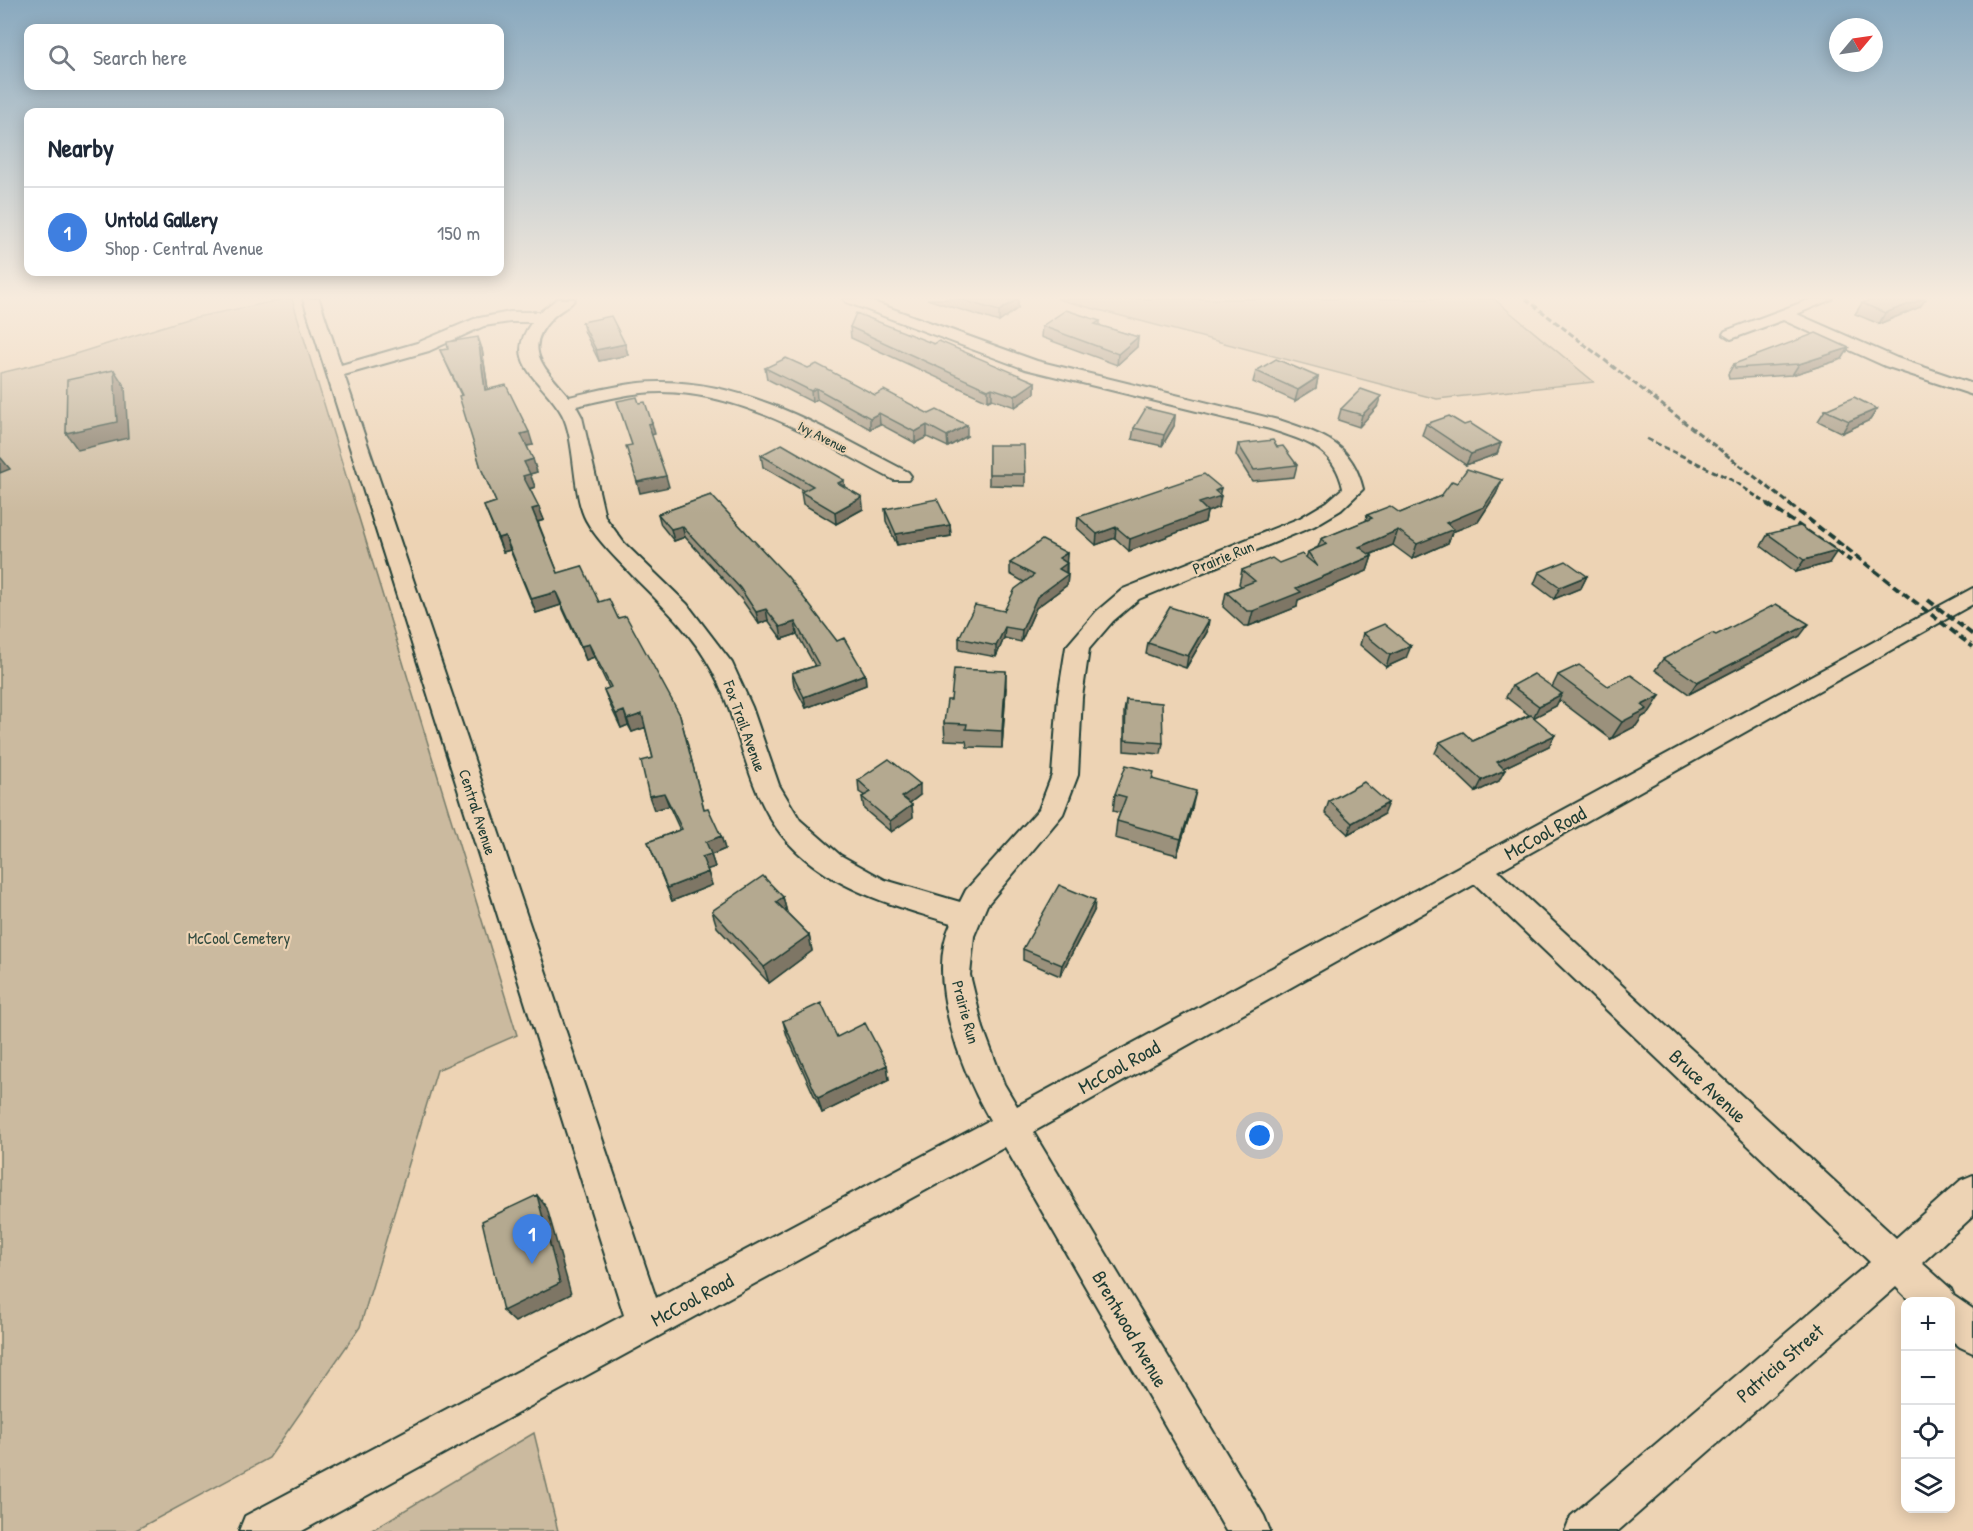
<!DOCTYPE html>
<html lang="en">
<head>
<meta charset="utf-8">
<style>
  :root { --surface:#fff; --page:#f2f2f3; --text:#1f2937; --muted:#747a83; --line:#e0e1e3; --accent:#d1495b }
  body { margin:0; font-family:"Patrick Hand",sans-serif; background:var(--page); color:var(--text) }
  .controls { position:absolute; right:18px; bottom:18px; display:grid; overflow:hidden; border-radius:12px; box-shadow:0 3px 15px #0003 }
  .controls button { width:54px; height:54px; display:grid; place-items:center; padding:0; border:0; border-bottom:2px solid var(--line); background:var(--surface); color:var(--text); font:30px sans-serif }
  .compass { position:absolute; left:1829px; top:18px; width:54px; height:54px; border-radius:50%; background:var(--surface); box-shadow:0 3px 15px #0003; rotate:61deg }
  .you { position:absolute; left:1260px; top:1136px; width:21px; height:21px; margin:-15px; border:4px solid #fff; border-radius:50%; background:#1a73e8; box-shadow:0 0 0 9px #1a73e833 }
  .badge { display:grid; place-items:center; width:39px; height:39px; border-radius:50%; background:var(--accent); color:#fff; font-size:20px; font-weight:700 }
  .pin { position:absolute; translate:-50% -50px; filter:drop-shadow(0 2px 3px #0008) }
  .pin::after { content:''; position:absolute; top:32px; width:21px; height:18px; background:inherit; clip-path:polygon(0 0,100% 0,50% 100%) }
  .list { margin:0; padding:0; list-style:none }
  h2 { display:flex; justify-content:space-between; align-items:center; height:78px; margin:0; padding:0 24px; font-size:26px }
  h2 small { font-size:20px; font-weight:400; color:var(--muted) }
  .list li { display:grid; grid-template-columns:39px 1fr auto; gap:18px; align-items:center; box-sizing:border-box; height:90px; padding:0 24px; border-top:2px solid var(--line) }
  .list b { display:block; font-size:22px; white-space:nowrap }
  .list p { margin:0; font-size:20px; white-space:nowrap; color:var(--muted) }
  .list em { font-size:20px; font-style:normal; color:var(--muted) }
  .icon { flex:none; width:33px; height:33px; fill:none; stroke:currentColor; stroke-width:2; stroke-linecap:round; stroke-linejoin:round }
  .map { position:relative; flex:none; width:1973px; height:1531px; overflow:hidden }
  .search { position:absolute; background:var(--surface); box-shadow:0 3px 15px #0003; left:24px; top:24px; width:480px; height:66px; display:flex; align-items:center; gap:15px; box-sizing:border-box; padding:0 21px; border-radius:12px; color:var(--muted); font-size:22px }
  .panel { position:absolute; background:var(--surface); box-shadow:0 3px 15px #0003; left:24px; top:108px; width:480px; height:168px; border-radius:12px }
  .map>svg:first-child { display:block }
  .green { fill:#cbba9f; stroke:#757c6a; stroke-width:1.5 }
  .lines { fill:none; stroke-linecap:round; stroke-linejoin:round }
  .minor-casing { stroke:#1f3d34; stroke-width:4 }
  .minor { fill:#edd3b4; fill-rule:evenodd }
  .rail-far1 { stroke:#1f3d34; stroke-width:3; stroke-dasharray:6 3; stroke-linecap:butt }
  .rail { stroke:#1f3d34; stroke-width:4; stroke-dasharray:8 4; stroke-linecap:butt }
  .wall { fill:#9b917c; stroke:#1f3d34; stroke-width:1.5 }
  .shaded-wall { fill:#7e7665; stroke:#1f3d34; stroke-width:1.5 }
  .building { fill:#b4a990; stroke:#1f3d34; stroke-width:1.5 }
  .labels { text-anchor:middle; stroke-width:4.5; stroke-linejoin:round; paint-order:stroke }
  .far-street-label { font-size:14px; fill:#1f3d34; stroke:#edd3b4 }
  .street-label { font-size:16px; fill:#1f3d34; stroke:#edd3b4 }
  .park-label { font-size:16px; fill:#304a3f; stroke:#edd3b4 }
  .near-street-label { font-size:20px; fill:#1f3d34; stroke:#edd3b4 }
</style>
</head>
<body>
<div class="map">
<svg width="1973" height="1531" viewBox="0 0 1973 1531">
  <rect width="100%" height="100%" fill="#edd3b4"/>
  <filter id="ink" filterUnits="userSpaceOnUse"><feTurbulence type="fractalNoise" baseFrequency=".0167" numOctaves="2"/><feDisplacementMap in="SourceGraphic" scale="12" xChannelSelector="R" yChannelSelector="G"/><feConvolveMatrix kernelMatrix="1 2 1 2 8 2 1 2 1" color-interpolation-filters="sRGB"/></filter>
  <g filter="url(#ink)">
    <!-- green -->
    <path class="green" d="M286 299H292L517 1035 437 1070 360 1327 269 1458 134 1531H0V373L59 359 187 319Z
      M1057 299H1494L1594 382 1437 399Z
      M534 1433 558 1531H370Z"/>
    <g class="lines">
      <defs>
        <path id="minor" d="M303 299H319L341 365 417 343 474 319 510 312H540L557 299H575C571 306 560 310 553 317 520 350 546 369 569 397 599 390 629 382 659 382 750 381 830 432 908 472L911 476 908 480H894C821 442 747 393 661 392 632 392 604 400 576 406L582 417 605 517 624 543 687 604 732 663 752 707 779 785 800 820 840 855 885 880 960 902 966 890 1039 809 1052 775 1058 697 1066 647 1097 611 1123 589 1300 518 1327 502 1343 488C1334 447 1305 441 1270 429L1025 369 846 302 844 299H865L1037 361 1282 421C1323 435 1352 443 1363 489L1341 510 1314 526 1139 599 1113 621 1089 649 1082 697 1078 775 1063 814 987 905 974 936 970 975 983 1028 1004 1084 1017 1106 1973 588V604L1498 871 1896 1238 1961 1180 1973 1175V1216L1922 1263 1951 1289 1954 1296 1973 1309V1353L1960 1347 1950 1339V1302H1911L1896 1287 1618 1531H1565L1571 1516 1870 1262 1475 884 1033 1132 1264 1516 1270 1531H1226L1005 1147 302 1531H239L245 1516 624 1315ZM510 322H532C501 363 544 381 562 414 576 440 572 494 586 520 597 540 616 558 632 575 661 604 694 635 713 672 741 724 744 786 781 834 823 887 889 904 951 923 925 979 961 1070 990 1120L656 1298 344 375 429 351 484 326Z
          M1811 299H1832L1797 314 1897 358 1973 384V395L1885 366 1783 320 1731 339 1723 334 1725 331Z"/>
      </defs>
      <!-- minor casing -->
      <use href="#minor" class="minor-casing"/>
      <!-- minor -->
      <use href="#minor" class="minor"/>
      <!-- rail-far1 -->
      <path class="rail-far1" d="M1526 299 1791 505
        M1647 439 1732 480 1769 505"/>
      <!-- rail -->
      <path class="rail" d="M1767 504 1851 561
        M1789 504 1973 647
        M1928 600 1973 635"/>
    </g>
    <!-- wall -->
    <path class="wall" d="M927 299H1018V308L999 322Z
      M1862 303 1920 307 1879 324 1855 314Z
      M1100 321V326L1138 337 1137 347 1117 365 1041 337 1042 326Z
      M582 322 625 344 628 355 599 361 585 333Z
      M850 327 934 344 1035 382V393L1015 407 992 399 988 401 851 338Z
      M1849 348 1842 359 1792 375 1729 379 1728 374 1734 364Z
      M482 349 488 389 533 445 527 446 537 472 530 474 535 487 530 489 544 520 538 522 558 573 599 602 618 618 680 715 704 809 721 836 725 849 711 855 715 867 707 869 712 885 672 901 648 842 680 830 669 806 654 810 653 758 645 727 632 732 628 725 621 728 609 703 604 690 609 688 594 657 586 660 561 605 536 613 510 550 503 552 484 506 496 502 481 468 461 395 440 350Z
      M765 368H808L875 395 967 436 948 447 927 437 915 443 880 424 870 429 817 399 812 402 767 379Z
      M1256 371 1318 377 1316 388 1295 401 1253 382Z
      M1377 407 1359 427 1338 420 1341 409Z
      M1877 409 1870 420 1842 433 1818 421 1825 410Z
      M1175 415 1174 426 1162 446 1132 439 1134 428Z
      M1426 424 1464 425 1501 443 1497 454 1466 465 1422 435Z
      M1238 444 1277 447 1297 465 1294 477 1252 481 1236 455Z
      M989 445 1025 474V486L989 485Z
      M761 455 844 487 862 497 863 509 836 524 803 504 801 492 804 491 763 467Z
      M1502 480 1496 494 1478 522 1452 532 1448 543 1412 559 1393 545 1370 555 1372 556 1367 571 1298 600 1297 607 1249 626H1244L1223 607 1226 592 1241 586 1239 584 1242 570 1306 558 1308 552 1318 547 1321 539 1366 521 1367 515 1400 513 1441 496 1457 483Z
      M711 495 865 674 866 685 806 708 794 685 792 673 815 666 797 634 782 639 768 620 759 624 742 600 685 537 674 541 661 525 658 514Z
      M1220 495 1219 507 1207 512 1205 522 1129 551 1115 538 1096 545 1077 528 1078 517Z
      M885 509 950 525 951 536 897 545 886 521Z
      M1768 534 1829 563 1796 572 1761 546Z
      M1067 553 1066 562 1067 563V573L1068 574 1067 585 1036 608 1021 642 1004 638 996 657 959 650V638L1004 611 1024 582 1010 574V563Z
      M1539 572 1587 576 1581 588 1554 599 1534 584Z
      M1207 632 1186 668 1146 654 1148 643Z
      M1363 633 1406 658 1386 667 1360 645Z
      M1716 635 1800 636 1689 694 1655 670 1663 659Z
      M1558 675 1608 686 1649 713 1642 717 1636 726 1611 739 1559 700 1556 706 1534 717 1549 746 1503 768 1499 781 1476 792 1435 753 1440 742 1473 741 1529 715 1506 697 1512 686 1552 687Z
      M1006 688 1002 748 967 747 966 741 945 740 944 723 951 700Z
      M1126 700 1163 743 1161 754 1124 751V712Z
      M1153 779 1192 808 1177 855 1115 838 1117 821 1120 813 1113 811 1115 794Z
      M858 780 920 795 910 803 913 817 891 832 864 809 862 797 865 796 859 792Z
      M1329 801 1383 815 1348 834 1325 813Z
      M783 897 787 913 809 935 812 951 769 983 717 927 712 911Z
      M1094 911 1060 976 1023 960V949Z
      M783 1021 837 1037 887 1065 889 1080 822 1113 787 1036Z"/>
    <!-- shaded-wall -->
    <path class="shaded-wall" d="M1018 299V308L999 322V311Z
      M1923 299H1926L1920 307 1879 324 1885 313Z
      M478 337 482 349 490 403 485 390Z
      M1138 337 1137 347 1117 365 1118 354Z
      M625 344 628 355 599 361 596 350Z
      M1849 348 1842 359 1792 375 1799 364Z
      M114 370 125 387 128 438 78 450 66 433Z
      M1318 377 1316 388 1295 401 1298 390Z
      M1035 382V393L1015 407V396Z
      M816 388 817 399 812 402 811 391Z
      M992 388V399L988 401V390Z
      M1381 396 1377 407 1359 427 1362 415Z
      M1877 409 1870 420 1842 433 1849 421Z
      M879 413 880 424 870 429V418Z
      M1175 415 1174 426 1162 446 1164 435Z
      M652 423 655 434 651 435 648 424Z
      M927 425V437L915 443V432Z
      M967 425V436L948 447 947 436Z
      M529 432 533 445 525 446 521 434Z
      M1501 443 1497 454 1466 465 1471 454Z
      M1 458 10 469 0 473V459Z
      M533 459 537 472 530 474 535 487 528 489 523 476 524 462Z
      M666 476 669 487 640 493 637 482Z
      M844 480 845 492 838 483Z
      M1502 480 1496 494 1478 522 1452 532 1448 543 1412 559 1417 544Z
      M1221 488 1219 497 1221 496 1219 507 1207 512 1205 522 1129 551 1130 539 1199 503 1215 491Z
      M862 497 863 509 836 524 835 512Z
      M539 507 544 520 537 522 532 509Z
      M950 525 951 536 897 545 896 534Z
      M682 526 685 537 674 541 671 529Z
      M1116 527 1115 538 1096 545 1097 534Z
      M1398 530 1393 545 1354 561 1359 547Z
      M505 536 510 550 503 552 498 538Z
      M1837 551 1829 563 1796 572 1804 560Z
      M1067 553 1066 574H1068L1067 585 1036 608 1021 642 1022 630 1037 597 1059 558Z
      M1372 556 1367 571 1298 600 1297 607 1249 626 1253 611 1296 588Z
      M1587 576 1581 588 1554 599 1560 587Z
      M556 592 561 605 536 613 531 599Z
      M766 609 768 620 759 624 756 612Z
      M1209 620 1207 632 1186 668 1188 656Z
      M795 622 797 634 782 639 780 627Z
      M1809 624 1800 636 1689 694 1697 682Z
      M1005 627 1004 638 996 657V646Z
      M589 644 594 657 586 660 581 646Z
      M1411 646 1406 658 1386 667 1390 655Z
      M1006 671V688L1002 748V731Z
      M865 674 866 685 806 708 804 697Z
      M1562 694 1556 706 1533 718 1539 706Z
      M1660 696 1649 713 1642 717 1636 726 1611 739 1622 722 1642 705Z
      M624 711 628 725 621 728 616 714Z
      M642 714 647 727 632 732 627 719Z
      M1555 735 1549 746 1491 774 1497 762Z
      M1505 770 1499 781 1476 792 1482 780Z
      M920 784V795L903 808 902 797Z
      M1196 791 1192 808 1177 855 1181 839Z
      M664 793 669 806 654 810 649 796Z
      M1388 803 1383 815 1348 834 1352 823Z
      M912 805 913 817 891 832 890 821Z
      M721 836 725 849 711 855 715 867 706 870 702 857 706 842Z
      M708 872 712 885 672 901 667 888Z
      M783 897 787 913 776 902Z
      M1095 900 1094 911 1060 976 1062 965Z
      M809 935 812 951 769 983 764 967Z
      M887 1065 889 1080 822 1113 818 1098Z
      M537 1195 547 1208 571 1294 515 1322 503 1311Z"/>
    <!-- building -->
    <path class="building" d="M959 299H1017L999 311Z
      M1874 299H1923L1885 313 1862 303Z
      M1066 310 1100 321 1095 324 1138 337 1118 354 1042 326Z
      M856 313 934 344 939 341 1035 382 1015 396 992 388 988 390 850 327Z
      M611 316 625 344 596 350 582 322Z
      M1816 333 1849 348 1799 364 1735 368 1734 364Z
      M478 337 485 390 506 385 529 432 521 434 533 459 524 462 530 474 523 476 539 507 532 509 558 573 582 566 599 602 609 599 618 618 626 616 680 715 704 809 708 808 721 836 706 842 711 854 702 857 708 872 667 888 648 842 682 829 664 793 649 796 641 761 653 758 642 714 627 719 624 711 616 714 604 690 611 687 589 644 581 646 556 592 531 599 505 536 498 538 484 506 496 502 481 468 459 396 462 395 440 350 448 349 447 342Z
      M786 358 808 368 817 364 875 395 884 390 929 414 937 410 967 425 947 436 927 425 915 432 879 413 870 418 816 388 811 391 765 368Z
      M1276 359 1318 377 1298 390 1256 371Z
      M114 370 117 422 66 433 67 380Z
      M1361 389 1381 396 1362 415 1341 409Z
      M637 397 639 403 645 402 652 423 648 424 666 476 637 482 626 446 632 445 617 401Z
      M1854 397 1877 409 1849 421 1825 410Z
      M1146 408 1175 415 1164 435 1134 428Z
      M1449 416 1464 425 1470 423 1501 443 1471 454 1426 424Z
      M1273 440 1277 447 1283 446 1297 465 1254 470 1238 444Z
      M782 444 844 480 838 483 862 497 835 512 801 492 813 486 761 455Z
      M989 445H1024L1025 474H989Z
      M1467 469 1502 480 1484 507 1446 523 1454 529 1417 544 1398 530 1359 547 1372 556 1296 588 1301 592 1253 611H1247L1226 592 1255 581 1242 570 1272 558 1279 563 1302 554 1318 567 1308 552 1327 544 1321 539 1372 518 1367 515 1390 506 1400 513 1441 496 1452 481 1457 483Z
      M1204 474 1221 488 1215 491 1221 496 1199 503 1207 511 1130 539 1116 527 1097 534 1078 517Z
      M711 495 788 577 837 641 844 638 865 674 804 697 792 673 819 665 795 622 780 627 766 609 756 612 740 588 682 526 671 529 658 514Z
      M937 499 950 525 896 534 885 509Z
      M1800 526 1837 551 1804 560 1768 534Z
      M1042 540 1067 553 1059 558 1067 563 1059 569 1068 574 1037 597 1022 630 1005 627 996 646 959 638 975 605 1004 611 1015 589 1034 575 1010 563Z
      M1566 561 1587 576 1560 587 1539 572Z
      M1776 604 1809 624 1697 682 1663 659 1712 633 1716 635Z
      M1170 607 1209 620 1188 656 1148 643Z
      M1384 624 1411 646 1390 655 1363 633Z
      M1579 665 1608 686 1631 675 1660 696 1642 705 1647 709 1622 722 1558 675Z
      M954 669 1006 671 1002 731 966 729 967 724 944 723 947 700H951Z
      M1534 674 1562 694 1539 706 1512 686Z
      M1126 700 1162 703 1163 743 1125 740Z
      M1531 715 1555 735 1497 762 1505 770 1482 780 1440 742 1463 732 1473 741Z
      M889 759 920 784 902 797 912 805 890 821 862 797 871 792 858 780Z
      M1126 765 1154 772 1152 779 1196 791 1181 839 1117 821 1126 797 1115 794Z
      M1364 782 1388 803 1352 823 1329 801Z
      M763 876 783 897 776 902 809 935 764 967 712 911Z
      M1059 885 1095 900 1062 965 1023 949Z
      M821 1003 837 1037 865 1023 887 1065 818 1098 783 1021Z
      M537 1195 560 1283 503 1311 482 1221Z"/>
  </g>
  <!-- sky -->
  <linearGradient id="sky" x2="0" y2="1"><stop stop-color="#89a9bf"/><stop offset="0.58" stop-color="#f7ebdd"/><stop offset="1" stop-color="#f7ebdd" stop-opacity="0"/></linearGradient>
  <rect width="1973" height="513" fill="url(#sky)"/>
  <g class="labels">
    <!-- far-street labels -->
    <g class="far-street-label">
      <text transform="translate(823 437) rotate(27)" y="5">Ivy Avenue</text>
    </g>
    <!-- street labels -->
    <g class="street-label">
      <text transform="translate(1223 557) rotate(-22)" y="6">Prairie Run</text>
      <text transform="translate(745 726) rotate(70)" y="6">Fox Trail Avenue</text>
      <text transform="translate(478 812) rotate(72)" y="6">Central Avenue</text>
      <text transform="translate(966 1012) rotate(75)" y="6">Prairie Run</text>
    </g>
    <!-- park labels -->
    <g class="park-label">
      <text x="239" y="944">McCool Cemetery</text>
    </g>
    <!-- near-street labels -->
    <g class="near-street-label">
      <text transform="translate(1545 833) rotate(-29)" y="7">McCool Road</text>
      <text transform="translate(1119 1067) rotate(-29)" y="7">McCool Road</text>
      <text transform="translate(1708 1086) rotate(43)" y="7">Bruce Avenue</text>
      <text transform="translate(692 1300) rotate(-28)" y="7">McCool Road</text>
      <text transform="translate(1130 1329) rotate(60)" y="7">Brentwood Avenue</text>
      <text transform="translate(1780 1363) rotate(-41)" y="7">Patricia Street</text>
    </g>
  </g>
</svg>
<div class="controls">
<button>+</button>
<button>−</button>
<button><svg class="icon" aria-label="locate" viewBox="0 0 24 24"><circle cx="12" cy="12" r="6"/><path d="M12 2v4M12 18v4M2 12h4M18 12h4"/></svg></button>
<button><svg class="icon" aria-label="layers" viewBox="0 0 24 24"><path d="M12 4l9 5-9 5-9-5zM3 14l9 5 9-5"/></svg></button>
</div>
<svg class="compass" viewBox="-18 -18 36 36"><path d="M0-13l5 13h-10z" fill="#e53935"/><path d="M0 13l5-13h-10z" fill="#747a83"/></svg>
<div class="you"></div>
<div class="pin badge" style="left:532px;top:1264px;background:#3f7fe0">1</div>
<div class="search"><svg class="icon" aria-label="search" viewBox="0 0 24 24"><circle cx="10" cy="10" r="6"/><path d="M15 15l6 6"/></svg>Search here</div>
<section class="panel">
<h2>Nearby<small></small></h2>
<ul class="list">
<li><span class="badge" style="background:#3f7fe0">1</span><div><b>Untold Gallery</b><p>Shop · Central Avenue</p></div><em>150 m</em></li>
</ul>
</section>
</div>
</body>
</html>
